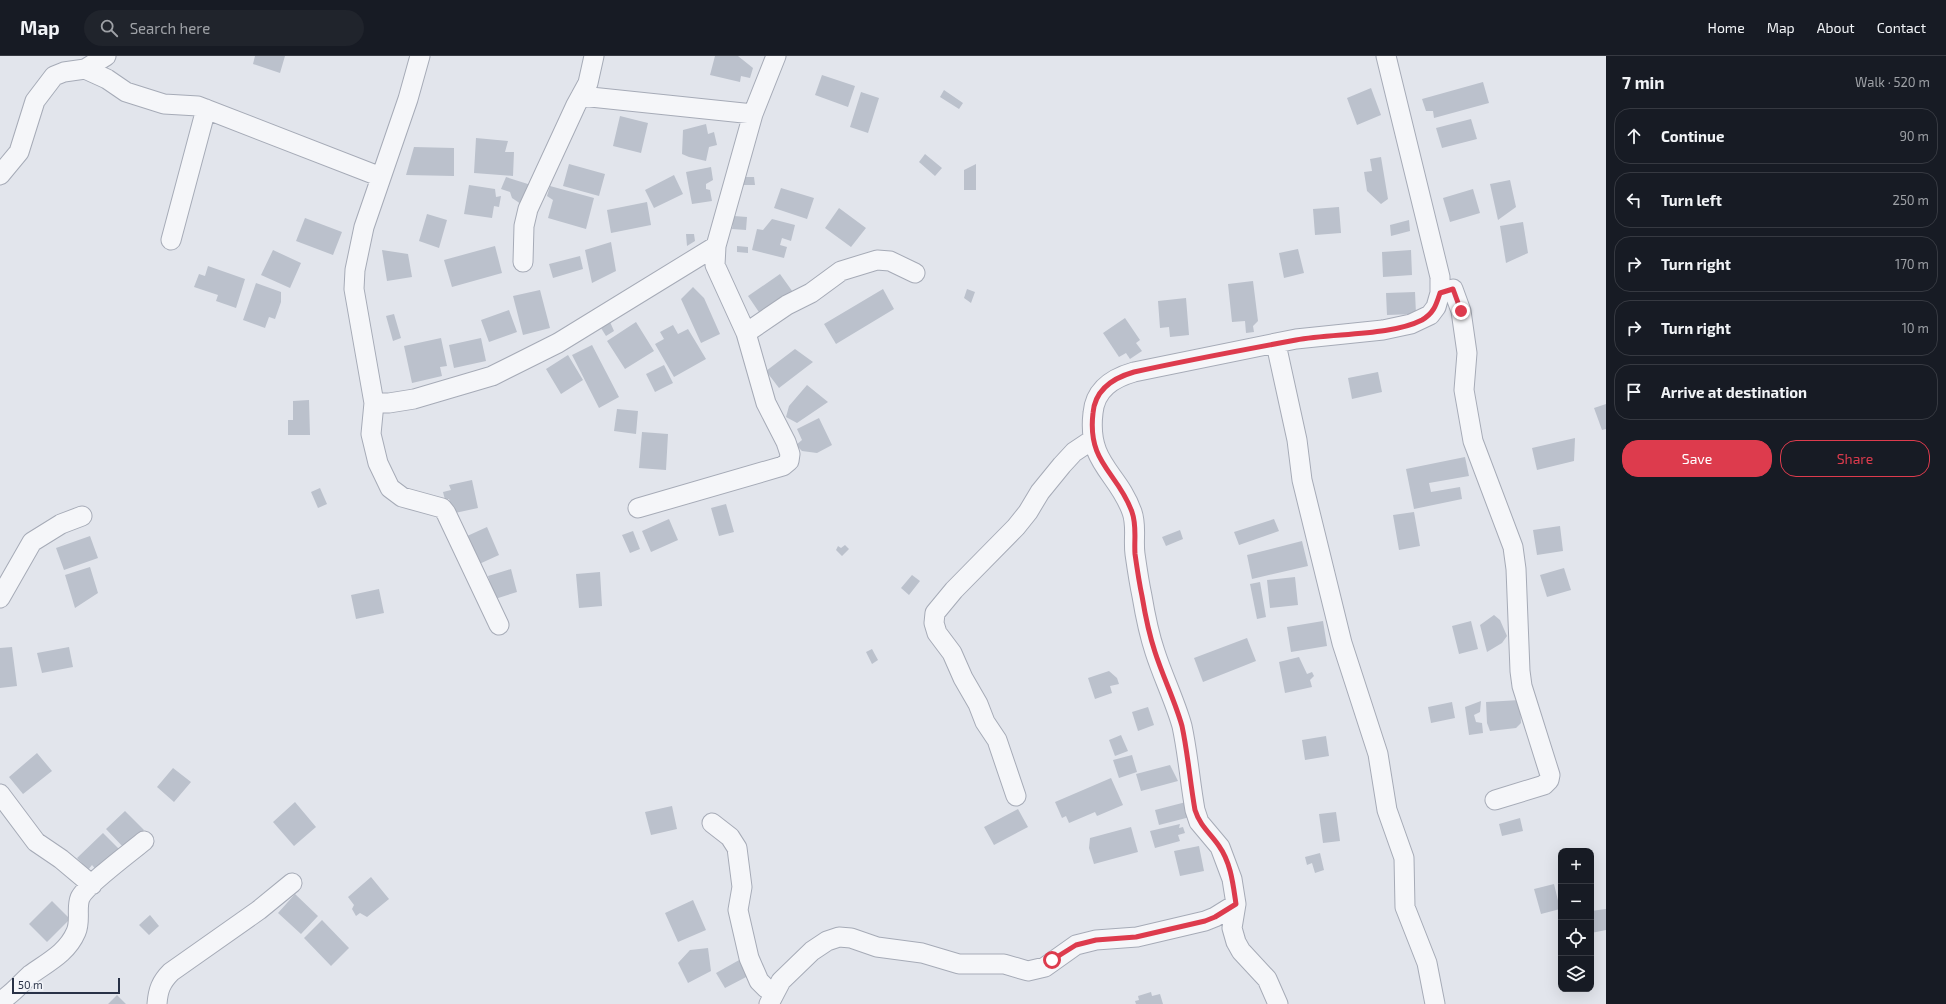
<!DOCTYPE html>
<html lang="en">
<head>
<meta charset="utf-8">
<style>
  :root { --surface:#171b24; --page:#20242c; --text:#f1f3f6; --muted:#9ea1a6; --line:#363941; --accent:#dd3b4d }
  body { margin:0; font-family:"Exo 2",sans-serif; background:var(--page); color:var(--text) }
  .controls { position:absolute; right:12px; bottom:12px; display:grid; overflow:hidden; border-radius:8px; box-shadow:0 4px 16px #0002 }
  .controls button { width:36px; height:36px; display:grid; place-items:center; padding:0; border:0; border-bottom:1px solid var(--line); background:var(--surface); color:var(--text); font:20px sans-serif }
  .scale { position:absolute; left:12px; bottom:10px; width:108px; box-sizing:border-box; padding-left:4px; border:2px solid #283146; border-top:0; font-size:11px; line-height:14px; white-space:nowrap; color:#283146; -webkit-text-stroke:3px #f2f4f9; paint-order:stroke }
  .stop { position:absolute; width:12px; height:12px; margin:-9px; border:3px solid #dd3b4d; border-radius:50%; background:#fff }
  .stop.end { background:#dd3b4d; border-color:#fff; box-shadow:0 1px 4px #0008 }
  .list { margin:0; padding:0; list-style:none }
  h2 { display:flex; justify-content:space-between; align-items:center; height:52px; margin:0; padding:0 16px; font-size:17px }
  h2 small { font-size:13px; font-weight:400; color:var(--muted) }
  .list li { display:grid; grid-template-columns:26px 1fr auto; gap:12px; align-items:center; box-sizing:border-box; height:56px; margin:0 8px 8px; padding:0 8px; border:1px solid var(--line); border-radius:16px }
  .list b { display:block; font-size:15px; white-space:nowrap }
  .list em { font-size:13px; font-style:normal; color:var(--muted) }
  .actions { display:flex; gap:8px; padding:12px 16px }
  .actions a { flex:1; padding:9px 0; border:1px solid var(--accent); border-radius:16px; text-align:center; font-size:14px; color:var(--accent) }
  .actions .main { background:var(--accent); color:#fff }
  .icon { flex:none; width:22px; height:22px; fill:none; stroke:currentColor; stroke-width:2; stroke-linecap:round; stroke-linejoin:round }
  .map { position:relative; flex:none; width:1606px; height:948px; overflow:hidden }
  header { display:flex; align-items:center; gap:24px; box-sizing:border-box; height:56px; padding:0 20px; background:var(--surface); border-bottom:1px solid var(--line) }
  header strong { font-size:19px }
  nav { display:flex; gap:22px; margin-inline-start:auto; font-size:14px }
  .search { width:280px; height:36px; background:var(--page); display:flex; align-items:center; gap:10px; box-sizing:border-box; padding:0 14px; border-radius:22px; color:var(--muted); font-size:15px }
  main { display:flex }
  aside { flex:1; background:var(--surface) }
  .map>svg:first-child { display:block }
  .building { fill:#bbc1cc }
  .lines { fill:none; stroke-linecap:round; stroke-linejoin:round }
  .minor-casing { stroke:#a6abb7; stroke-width:21 }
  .minor { stroke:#f5f6f9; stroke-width:19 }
  .route { stroke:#dd3b4d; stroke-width:5 }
</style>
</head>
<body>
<header>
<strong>Map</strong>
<div class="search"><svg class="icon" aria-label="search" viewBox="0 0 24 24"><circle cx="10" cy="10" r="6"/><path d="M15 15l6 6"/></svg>Search here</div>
<nav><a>Home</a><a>Map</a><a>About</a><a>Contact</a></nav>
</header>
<main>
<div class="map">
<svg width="1606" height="948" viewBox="0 0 1606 948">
  <rect width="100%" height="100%" fill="#e2e5ec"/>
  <!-- building -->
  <path class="building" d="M255 0H285L280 17 253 8Z
    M715 0H738L753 12 750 22 741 20 740 26 710 19Z
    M822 19 855 30 848 51 815 39Z
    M1483 26 1489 47 1434 62 1433 55H1426L1422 43Z
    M1371 32 1381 59 1357 69 1347 42Z
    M944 34 963 47 959 53 940 41Z
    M861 36 879 42 868 77 850 71Z
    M620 60 648 67 641 97 613 90Z
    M1471 63 1477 83 1442 92 1436 72Z
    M706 68 708 78 714 76 717 89 709 91 706 105 689 101 682 98 683 74Z
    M476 82 508 85 505 96H514L513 120 474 117Z
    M414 91 454 92V120L406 119Z
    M925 98 942 112 935 120 919 106Z
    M1381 101 1388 143 1381 148 1367 135 1364 116 1372 115 1370 103Z
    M569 108 605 118 599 140 563 130Z
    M976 108V134H964V114Z
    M711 111 713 124 706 128V133L710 134 712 145 692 148 686 116Z
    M674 119 683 138 654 152 645 134Z
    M506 121 531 129 524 150 512 142 510 136 501 133Z
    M742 121H754L755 129H742Z
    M1510 124 1516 151 1498 164 1490 128Z
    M469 129 495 133 496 141 501 140 499 151 494 150 492 162 464 158Z
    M550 130 594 142 586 173 548 162 553 144 547 140Z
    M781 132 814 142 807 163 774 152Z
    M1473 133 1480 157 1450 166 1443 142Z
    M647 146 651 169 611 177 607 154Z
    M1339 151 1341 177 1315 179 1313 153Z
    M839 152 866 172 851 191 825 172Z
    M427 158 447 164 439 192 419 185Z
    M734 160 747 161 746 174 732 173Z
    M305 162 342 176 333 199 296 185Z
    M772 163 795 169 791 185 782 182 780 189 787 191 784 202 752 194 757 173 763 174Z
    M1409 164 1410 175 1391 180 1390 169Z
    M1523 166 1528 197 1506 207 1500 170Z
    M686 178H694L695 185 687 190Z
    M611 186 616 215 592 227 585 194Z
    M495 190 502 217 452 231 444 204Z
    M737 190 748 191V197L737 196Z
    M1298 193 1304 217 1284 222 1279 197Z
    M273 194 301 207 290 232 261 219Z
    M382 194 408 198 412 221 387 225Z
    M1411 194 1412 219 1383 221 1382 196Z
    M580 200 583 213 553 222 549 208Z
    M208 210 245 223 236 252 216 245 218 239 194 231 199 218 205 220Z
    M780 218 795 239 763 262 748 240Z
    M1253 225 1258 265 1253 270 1254 276 1246 277 1245 265 1232 266 1228 228Z
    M256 227 281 236V246L275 263 269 261 265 272 243 264Z
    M693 231 704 242 720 278 701 287 681 243Z
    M883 233 894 253 836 288 824 268Z
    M967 233 975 236 971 247 964 242Z
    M540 234 550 272 523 279 513 240Z
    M1415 236 1416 258 1387 259 1386 237Z
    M1186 242 1189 279 1170 281 1169 271 1160 272 1158 245Z
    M509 254 517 276 489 286 481 264Z
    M394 258 401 282 393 285 386 260Z
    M1125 262 1140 284 1136 287 1142 295 1130 303 1126 297 1119 301 1103 277Z
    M610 266 614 275 606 280 601 272Z
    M636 266 654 295 625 313 607 285Z
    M673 269 678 278 688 273 706 303 674 321 655 288 664 283 660 276Z
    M441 282 447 310 440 311 442 320 412 327 404 290Z
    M481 282 486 305 454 312 449 289Z
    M592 289 619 341 599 352 572 299Z
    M795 293 813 306 779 332 766 315Z
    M568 299 583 324 561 338 546 313Z
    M664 309 673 327 655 336 646 318Z
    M1378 316 1382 336 1352 343 1348 322Z
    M807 329 828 346 797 367 786 361 789 350Z
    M309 344 310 379H288V364H293V345Z
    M1606 348V373L1602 374 1594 352Z
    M617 353 638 355 636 378 614 375Z
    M819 362 832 389 817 397 802 395 796 389 802 384 797 373Z
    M642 376 668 378 666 414 639 412Z
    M1575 382 1574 405 1537 414 1532 392Z
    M1465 401 1469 420 1429 427 1431 436 1460 431 1462 443 1414 453 1406 413Z
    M472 424 478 452 455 457 454 450 451 451 449 443 445 444 443 436 451 434 449 429Z
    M320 432 327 448 318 452 311 436Z
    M726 448 734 476 719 480 711 452Z
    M1414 456 1420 490 1399 494 1393 459Z
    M669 463 678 484 651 496 642 475Z
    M1274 463 1279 475 1239 489 1234 476Z
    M1560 470 1563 495 1537 499 1533 474Z
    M487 471 499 499 477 509 465 481Z
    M1180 474 1183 483 1166 490 1162 481Z
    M633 475 640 493 630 497 622 479Z
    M90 480 98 502 64 514 56 492Z
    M1302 485 1308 510 1252 523 1247 499Z
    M845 489 849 493 842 500 836 494 838 490 841 492Z
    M90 511 98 537 75 552 65 519Z
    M1564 512 1571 534 1547 541 1540 519Z
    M511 513 517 536 495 543 488 520Z
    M600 516 602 550 579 552 576 518Z
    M912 519 920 525 909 539 901 532Z
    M1295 521 1298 549 1270 552 1267 524Z
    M1260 526 1266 561 1257 563 1250 528Z
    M379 533 384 557 356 563 351 539Z
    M1494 559 1500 564 1507 580 1502 587 1487 596 1480 569Z
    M1323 565 1327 590 1291 596 1287 571Z
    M1471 565 1478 593 1459 598 1452 570Z
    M1247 582 1256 605 1203 626 1194 602Z
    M12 591 17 630 0 632V592Z
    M69 591 73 611 42 617 37 597Z
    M872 593 878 604 872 608 866 596Z
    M1299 601 1307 618 1312 616 1314 620 1310 624 1312 631 1285 637 1279 606Z
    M1109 615 1117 622 1119 628 1110 630 1112 637 1095 643 1088 622Z
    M1520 644 1521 667 1516 672 1490 675 1487 667 1486 646Z
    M1481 645 1480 656 1474 659 1476 666 1482 667 1483 677 1469 679 1465 651Z
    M1452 646 1455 662 1431 667 1428 651Z
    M1148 651 1154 669 1138 675 1132 656Z
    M1121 679 1128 695 1115 700 1109 684Z
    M1326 680 1329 700 1305 704 1302 684Z
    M37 697 52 715 23 738 9 721Z
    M1132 699 1137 716 1119 722 1113 704Z
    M1170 709 1178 725 1141 735 1136 718Z
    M173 712 191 726 174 746 157 731Z
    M1111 722 1123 749 1097 760 1095 756 1069 767 1066 760 1062 762 1055 746Z
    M295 746 316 771 294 790 273 766Z
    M1186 746 1190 761 1159 769 1155 754Z
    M672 750 677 773 651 779 645 756Z
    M1018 753 1028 771 994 789 984 771Z
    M125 755 144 774 124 792 106 773Z
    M1336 756 1340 785 1323 787 1319 758Z
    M1520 762 1523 775 1502 780 1499 768Z
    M1180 768 1179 772 1183 771 1185 777 1178 779 1180 785 1155 792 1150 775Z
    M1131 771 1138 796 1094 808 1089 792 1090 782Z
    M103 777 120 794 98 816 92 809 88 814 77 802Z
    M1199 790 1204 815 1180 820 1174 795Z
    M1320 797 1324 814 1315 817 1312 807 1307 809 1305 801Z
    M371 821 389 843 367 861 360 857 356 860 352 853 354 849 348 841Z
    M1554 828 1560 853 1541 858 1534 833Z
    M295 838 318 860 301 878 278 857Z
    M693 844 706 874 678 886 665 857Z
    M52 845 70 863 47 886 29 868Z
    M1606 853V874L1591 877V855Z
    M150 859 159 870 149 879 139 869Z
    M322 864 349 892 331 910 304 882Z
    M708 892 711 915 688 927 678 907 690 894Z
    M741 903 750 919 725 932 716 917Z
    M1151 936 1152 940 1160 938 1163 948H1136L1135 945 1139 944 1138 940Z
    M117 939 126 948H108Z"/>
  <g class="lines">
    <defs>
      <path id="minor" d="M420 0 408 43 364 171 355 214 354 233 374 347 371 378 378 407 390 432 402 441 442 452 446 457 499 569
        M85 13 107 23 126 36 164 48 198 50 381 121
        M581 40 753 58
        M0 119 19 96 35 45 54 20 64 16 85 13 106 0
        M171 184 206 53
        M523 206 524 170 528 153 576 49 588 27 594 0
        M1440 237 1453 233 1461 255 1467 297 1464 334 1473 385 1513 491 1516 513 1520 615 1522 630 1550 719 1549 724 1544 729 1495 744
        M746 277 787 249 811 237 841 215 877 204 890 205 915 217
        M1276 288 1297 384 1302 424 1342 587 1378 698 1387 754 1404 802 1405 851 1427 907 1435 948
        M374 347H389L414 343 492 320 558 287 716 190
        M638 452 783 410 789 405 790 398 786 386 766 347 746 277 715 209 716 190 753 58 776 0
        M0 542 32 486 61 468 82 460
        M0 738 36 786 61 803 92 829
        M1016 740 997 684 985 666 978 648 963 622 952 597 937 577 934 567 935 557 954 534 1016 471 1028 456 1040 436 1062 409 1074 396 1092 384
        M712 767 730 781 737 792 742 831 738 854 749 902 759 925 766 932 774 936
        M0 945C12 939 20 928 30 919 48 906 67 897 76 876 81 865 76 852 80 842 85 830 132 795 144 785
        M157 948C158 934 161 926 171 916L259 854 292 827
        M769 948 781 925 812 895 827 885 839 881 851 882 877 891 922 897 959 908H1004L1028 915 1045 911 1076 889 1096 884 1137 881 1205 865 1215 861 1236 848
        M1278 948 1267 923 1241 895 1236 886 1232 872 1236 848 1232 823 1220 791 1199 766 1195 754C1190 726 1188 698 1182 670 1175 645 1163 621 1155 596 1149 578 1145 558 1142 540 1139 526 1137 512 1135 498 1133 483 1137 470 1132 456 1118 416 1087 408 1093 357 1095 333 1113 322 1134 316L1296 283 1383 274 1411 268 1430 259 1436 251 1440 237V221L1386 0"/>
    </defs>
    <!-- minor casing -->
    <use href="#minor" class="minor-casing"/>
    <!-- minor -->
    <use href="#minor" class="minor"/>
  </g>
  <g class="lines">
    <!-- route -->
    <path class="route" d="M1052 904 1076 889 1096 884 1136 881 1205 865 1215 861 1236 848C1233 828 1231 807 1219 790 1210 777 1200 770 1195 754 1190 726 1188 698 1182 670 1175 645 1163 621 1155 596 1149 578 1145 558 1142 540 1139 526 1137 512 1135 498 1134 483 1137 470 1132 456 1118 416 1087 408 1093 357 1095 333 1113 322 1134 316 1188 304 1242 294 1296 284 1332 277 1391 280 1422 264 1434 257 1436 249 1440 237L1453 233 1461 255"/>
  </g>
</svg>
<div class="controls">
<button>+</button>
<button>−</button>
<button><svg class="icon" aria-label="locate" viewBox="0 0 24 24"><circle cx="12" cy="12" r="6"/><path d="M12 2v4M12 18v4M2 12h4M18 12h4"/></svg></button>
<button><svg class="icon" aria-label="layers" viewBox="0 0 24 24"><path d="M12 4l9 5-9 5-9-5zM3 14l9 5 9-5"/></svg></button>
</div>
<div class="scale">50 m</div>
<div class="stop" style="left:1052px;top:904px"></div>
<div class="stop end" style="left:1461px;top:255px"></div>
</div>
<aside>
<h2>7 min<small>Walk · 520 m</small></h2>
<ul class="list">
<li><svg class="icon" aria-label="ahead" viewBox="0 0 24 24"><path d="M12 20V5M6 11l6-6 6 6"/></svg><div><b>Continue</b></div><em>90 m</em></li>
<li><svg class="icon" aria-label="left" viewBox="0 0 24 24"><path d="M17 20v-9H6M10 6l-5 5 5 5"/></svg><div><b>Turn left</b></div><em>250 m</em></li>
<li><svg class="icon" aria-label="right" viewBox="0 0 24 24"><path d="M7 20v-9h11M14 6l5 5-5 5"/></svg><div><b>Turn right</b></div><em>170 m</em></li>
<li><svg class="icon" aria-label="right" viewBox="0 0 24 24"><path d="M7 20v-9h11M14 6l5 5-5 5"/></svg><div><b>Turn right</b></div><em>10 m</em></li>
<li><svg class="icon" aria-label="arrive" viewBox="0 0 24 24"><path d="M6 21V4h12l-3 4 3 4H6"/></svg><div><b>Arrive at destination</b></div></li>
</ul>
<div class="actions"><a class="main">Save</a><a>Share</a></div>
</aside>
</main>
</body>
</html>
